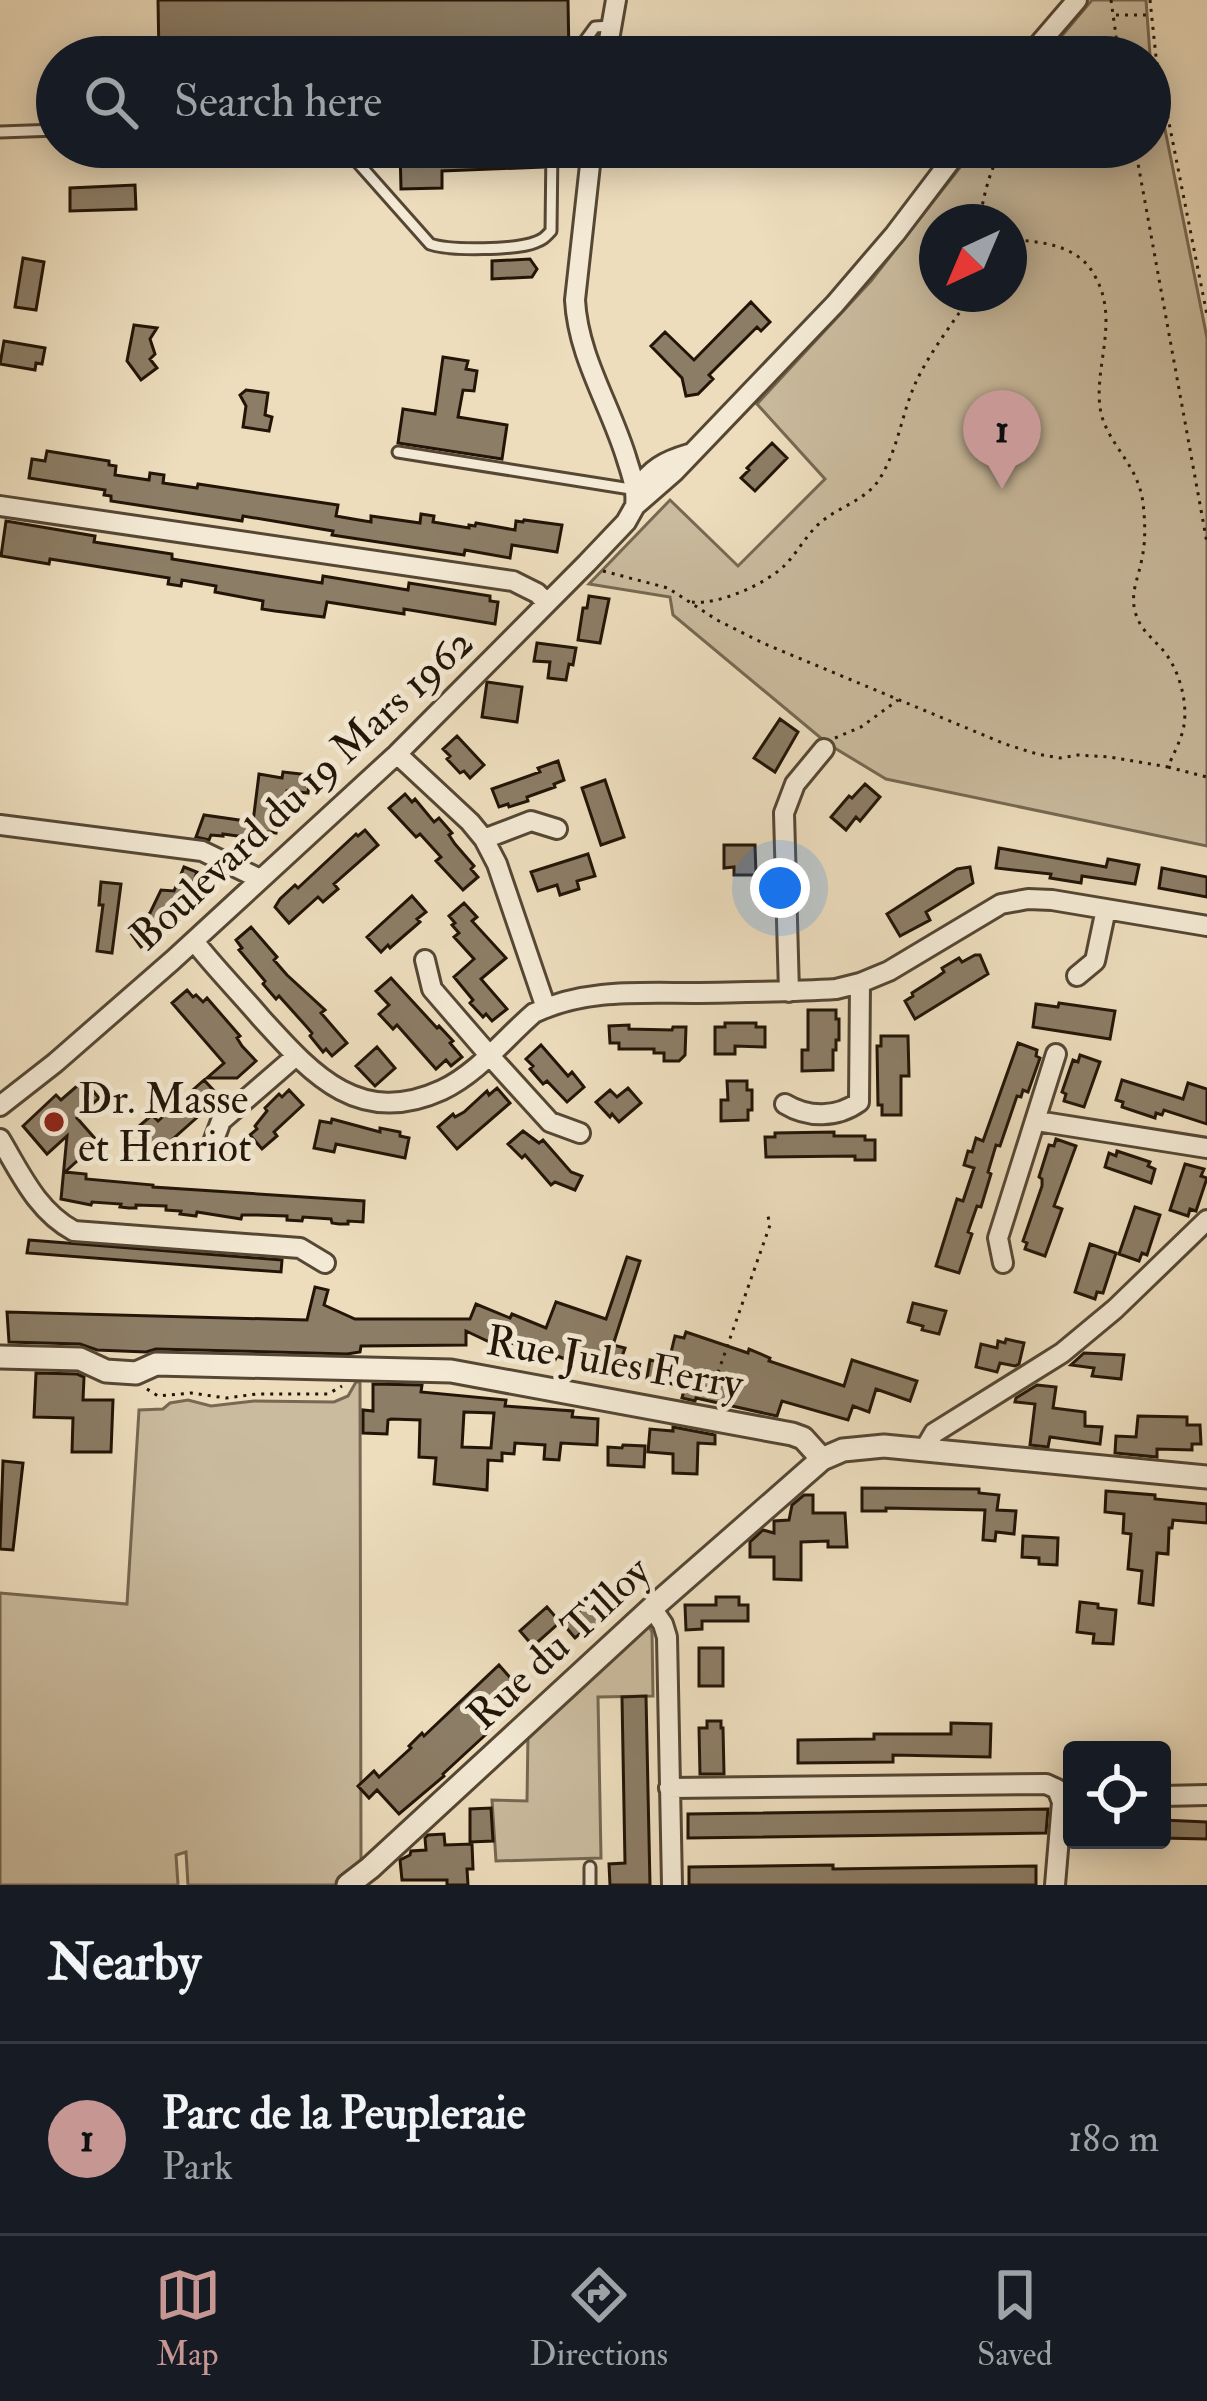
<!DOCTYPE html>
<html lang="en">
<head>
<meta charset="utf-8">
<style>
  :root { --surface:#171b24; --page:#20242c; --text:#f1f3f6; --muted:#9ea1a6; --line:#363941; --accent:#c59692 }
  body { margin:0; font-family:"IM FELL Double Pica",serif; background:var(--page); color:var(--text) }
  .controls { position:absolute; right:36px; bottom:36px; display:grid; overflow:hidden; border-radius:12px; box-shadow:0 6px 30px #0003 }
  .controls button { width:108px; height:108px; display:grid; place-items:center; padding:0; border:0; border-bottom:3px solid var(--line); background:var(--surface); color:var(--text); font:60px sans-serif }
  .compass { position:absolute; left:919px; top:204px; width:108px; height:108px; border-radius:50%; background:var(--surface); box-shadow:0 6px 30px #0003; rotate:224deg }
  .you { position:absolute; left:780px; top:888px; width:42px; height:42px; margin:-30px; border:9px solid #fff; border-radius:50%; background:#1a73e8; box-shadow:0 0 0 18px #1a73e833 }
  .badge { display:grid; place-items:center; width:78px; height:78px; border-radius:50%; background:var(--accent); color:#111; font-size:39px; font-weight:700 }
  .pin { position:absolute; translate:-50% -99px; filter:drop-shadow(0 3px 6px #0008) }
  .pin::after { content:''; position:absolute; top:63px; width:42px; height:36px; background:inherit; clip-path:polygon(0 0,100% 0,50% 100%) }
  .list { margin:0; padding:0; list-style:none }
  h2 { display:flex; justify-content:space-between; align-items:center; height:156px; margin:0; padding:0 48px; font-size:51px }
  h2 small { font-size:39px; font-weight:400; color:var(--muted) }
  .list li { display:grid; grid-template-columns:78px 1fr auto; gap:36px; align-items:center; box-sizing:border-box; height:192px; padding:0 48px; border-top:3px solid var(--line) }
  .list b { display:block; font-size:45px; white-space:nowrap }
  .list p { margin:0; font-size:39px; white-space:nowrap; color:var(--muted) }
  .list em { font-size:39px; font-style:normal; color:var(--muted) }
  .icon { flex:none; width:66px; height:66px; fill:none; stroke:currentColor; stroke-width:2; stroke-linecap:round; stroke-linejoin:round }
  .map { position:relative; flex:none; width:1207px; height:1885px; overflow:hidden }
  .search { position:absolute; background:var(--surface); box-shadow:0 6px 30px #0003; left:36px; right:36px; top:36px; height:132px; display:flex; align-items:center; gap:30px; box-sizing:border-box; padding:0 42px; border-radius:66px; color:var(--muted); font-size:45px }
  .sheet { height:348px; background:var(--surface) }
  nav { display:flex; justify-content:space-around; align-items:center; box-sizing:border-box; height:168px; border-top:3px solid var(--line); background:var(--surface); font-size:33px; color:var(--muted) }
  nav a { display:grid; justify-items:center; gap:6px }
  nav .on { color:var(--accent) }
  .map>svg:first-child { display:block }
  .green { fill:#cabb9e; stroke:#766852; stroke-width:3; fill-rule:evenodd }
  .building { fill:#8c7d66; stroke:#221507; stroke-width:3; fill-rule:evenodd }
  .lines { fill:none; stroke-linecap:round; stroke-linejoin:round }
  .service-casing { stroke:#554734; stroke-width:15 }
  .minor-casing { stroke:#554734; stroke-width:24 }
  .tertiary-casing { stroke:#554734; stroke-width:27 }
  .path { stroke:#221507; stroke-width:3; stroke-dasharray:3 6; stroke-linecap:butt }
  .service { stroke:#f3e9d4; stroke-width:9 }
  .minor { stroke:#f3e9d4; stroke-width:18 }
  .tertiary { stroke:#f3e9d4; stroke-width:21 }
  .poi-dot { fill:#8f2418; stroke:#f3e9d4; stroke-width:4.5 }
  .labels { text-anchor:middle; stroke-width:10; stroke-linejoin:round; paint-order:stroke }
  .street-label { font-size:42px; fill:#221507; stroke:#f3e9d4 }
  .poi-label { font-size:42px; fill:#221507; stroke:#f3e9d4; text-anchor:start }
</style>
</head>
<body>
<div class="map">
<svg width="1207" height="1885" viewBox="0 0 1207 1885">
  <rect width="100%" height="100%" fill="#edddbd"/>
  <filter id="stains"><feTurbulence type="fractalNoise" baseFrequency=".00167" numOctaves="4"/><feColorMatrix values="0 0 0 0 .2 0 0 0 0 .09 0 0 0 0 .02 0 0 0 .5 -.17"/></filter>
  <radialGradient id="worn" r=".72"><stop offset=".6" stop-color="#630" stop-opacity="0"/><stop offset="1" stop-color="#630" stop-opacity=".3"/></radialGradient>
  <!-- green -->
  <path class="green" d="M1092 0H1146L1150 55 1207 338V846L886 779 828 744 673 615 670 597 589 584 670 500 738 566 825 479 757 404 871 281 976 147H1150V57H1044ZM937 222H1009V294H937Z
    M356 1382H360L361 1861 335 1885H188L186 1852 176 1855 178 1885H0V1593L127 1604 139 1410 163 1409 170 1403 188 1400 211 1406 254 1401 334 1402 348 1396Z
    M646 1621 652 1632 653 1696 598 1697 601 1858 496 1861 492 1800 527 1801 528 1734Z"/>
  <!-- building -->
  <path class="building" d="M158 0H568L569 57H159Z
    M400 147H543V167L442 171V188L401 189Z
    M135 185 136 209 70 211V188Z
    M23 258 44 262 36 310 15 307Z
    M530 259 537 269 532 277 492 279V261Z
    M751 302 770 322 761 331 757 327 709 375 713 379 698 394 686 396 682 378 651 346 665 332 694 360Z
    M134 325 157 328 150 339 155 354 150 359 157 368 141 380 127 361Z
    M4 341 45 348 42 364 36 363 35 370 0 364Z
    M443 357 468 361 466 369 477 371 474 391 463 390 458 417 507 425 502 459 398 443 403 409 435 414Z
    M246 390 268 393 265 415 272 417 269 431 243 427 246 406 240 395Z
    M772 443 787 458 755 491 741 478 749 470 747 468Z
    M47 451 109 461V465L116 466 115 475 149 480 150 473 164 475 163 483 197 488 198 484 338 505 336 516 353 519 371 522V516L420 523 421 514 434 516 433 522 469 528V525L475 526 476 523 515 530 516 521 523 522 524 520 562 525 557 552 512 545 510 558 465 550 464 555 332 535 333 531 243 516 242 521 111 501V496L104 495 105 490 29 478 32 459 45 461Z
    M6 521 95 536 94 542 172 554V559L322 583 323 576 408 590 409 583 490 596V601L498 602 495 624 404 609V614L327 602 324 617 275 611 262 609 263 601 215 592 216 586 182 580 181 586 168 584 169 578 50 559 49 564 1 556Z
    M589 596 609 599 600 643 578 640 583 608H587Z
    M537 643 576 648 573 665 569 664 566 680 548 678 550 662 534 661Z
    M487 682 522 687 517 722 482 717Z
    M780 719 798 732 775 772 754 758Z
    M457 736 484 765 470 778 464 771 460 773 447 759 450 756 443 749Z
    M558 761 564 780 554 784 555 787 527 797 528 801 509 807 508 804 499 807 492 789 540 772 538 768Z
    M283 772 310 775 308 793 287 791 284 814H279L276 833 269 832 268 840 223 834V836L211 835 209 840 196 837 204 815 253 822 259 774 282 778Z
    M605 780 624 837 601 845 582 788Z
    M865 784 880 797 860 821 856 817 846 830 831 817 849 796 852 798Z
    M405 794 412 802 415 799 434 822 439 818 452 833 449 835 455 844 474 866 471 869 478 877 463 890 436 861 441 857 420 834 416 837 389 808Z
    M365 830 378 845 334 884 338 889 323 902 318 897 289 923 275 907 280 899 295 885 298 888 356 834 358 836Z
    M724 845H755L756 875H734V867L724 868Z
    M999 848 1106 867 1108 859 1139 865 1135 884 1082 876 1081 883 1050 878 1051 874 996 868Z
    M588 854 595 876 577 881 579 889 560 895 557 885 538 891 531 872Z
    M184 867 197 872 178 925 174 923 141 947 128 929 150 913 161 890 174 891Z
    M970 867 973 883 926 912 930 920 900 936 887 914 957 869Z
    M1162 868 1207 877V897L1159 888Z
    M101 882 121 884 112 953 97 951 103 905H99Z
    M412 896 426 912 417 919 420 922 406 934 390 948 388 945 381 952 367 937Z
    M464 903 477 917 472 921 506 958 481 979 507 1009 492 1021 486 1014 483 1017 470 1003 473 1000 454 977 474 959 454 937 459 933 452 925 455 923 449 916Z
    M251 927 277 957 274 960 287 975 325 1010 321 1013 347 1043 332 1056 326 1049 323 1052 310 1036 312 1033 306 1026 279 996 276 999 263 984 265 981 239 950 242 948 236 940Z
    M975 955H980L988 974 915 1019 905 1001 913 996 912 993 937 977 944 972 942 968 959 958 962 962Z
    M391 978 437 1028 439 1026 453 1041 450 1043 462 1057 451 1066 446 1060 436 1069 397 1025 393 1029 379 1014 389 1005 376 991Z
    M187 990 193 997 196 995 203 1002 207 998 240 1036 237 1038 242 1046 256 1061 237 1078H207L224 1063 172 1003Z
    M1059 1003 1115 1011 1110 1039 1033 1027 1036 1004 1058 1007Z
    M808 1010H836V1019H839V1040H836V1050H833V1070L802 1071V1050H808Z
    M725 1023H756V1027H765V1047L735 1046V1054H715V1027H725Z
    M629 1025V1029L672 1030 673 1027H686L685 1055 679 1061H664V1053H654V1049H619V1043H610L609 1026Z
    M881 1036H908L909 1076H901V1115H882V1105H878L877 1046H881Z
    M1018 1043 1037 1050 1036 1056 1040 1058 1028 1092 1023 1090 1021 1097 1017 1096 1000 1146 996 1145 988 1172 991 1174 981 1207 977 1206 968 1232 972 1234 959 1273 936 1266 957 1199 963 1201 974 1168 964 1165 968 1151 972 1152 976 1138 983 1141Z
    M541 1045 568 1076 572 1072 584 1087 567 1102 547 1081 543 1084 530 1069 533 1066 526 1059Z
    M377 1047 395 1068 375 1086 356 1066Z
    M1080 1055 1100 1062 1084 1107 1064 1101 1066 1094 1062 1092 1073 1060 1078 1062Z
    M84 1080 99 1098 77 1118 98 1142 65 1172 86 1174V1179L153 1185V1187L364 1201 363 1222 348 1221V1224H339L332 1223 331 1219 303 1217 302 1221 287 1220V1216L257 1215H242L241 1219 197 1212 196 1216 180 1214 181 1211 166 1210V1206L136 1205V1208H129L120 1207 121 1204 92 1202 91 1205 61 1199 67 1136 47 1154 23 1126 56 1095 61 1100Z
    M204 1080 217 1094 208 1102 211 1105 166 1145 164 1142 156 1149 138 1127 152 1115 158 1121Z
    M1122 1080 1183 1099 1188 1083 1207 1089V1124L1164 1110 1162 1115 1156 1113 1155 1118 1122 1107 1123 1102 1116 1100Z
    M727 1081H747V1090H752V1110H748V1120L721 1121V1100H728Z
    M497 1088 510 1103 457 1149 438 1127 453 1114 455 1117 464 1112 487 1091 489 1095Z
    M628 1088 641 1103 619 1122 612 1114 610 1117 596 1102 610 1090 617 1097Z
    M289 1090 303 1105 274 1132 277 1136 262 1149 250 1135 257 1129 255 1126 267 1111 265 1108 279 1094 282 1097Z
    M332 1119 380 1132V1128L400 1132V1136L409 1138 405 1158 336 1144 334 1152 314 1148 320 1121 331 1123Z
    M523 1131 539 1143 543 1140 571 1172 582 1176 575 1190 555 1182 551 1185 525 1155 522 1158 508 1144Z
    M834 1132V1136H865V1140H875V1160H855V1156L766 1157 765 1137H775V1133Z
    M1056 1139 1076 1146 1054 1206 1062 1209 1045 1256 1025 1249 1027 1243 1023 1241 1042 1186V1179L1039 1177 1049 1145 1054 1146Z
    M1117 1151 1150 1162 1148 1166 1155 1169 1151 1183 1105 1167 1109 1153 1116 1156Z
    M1185 1164 1204 1169 1201 1176 1207 1178 1196 1211 1190 1209 1188 1216 1170 1210Z
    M1135 1207 1160 1215 1147 1255 1142 1253 1139 1261 1119 1254Z
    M29 1240 282 1260 281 1272 27 1253Z
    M1090 1244 1116 1253 1103 1293 1097 1292 1095 1299 1075 1292Z
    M627 1257 640 1261 613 1345 625 1348 617 1371 610 1369 609 1371 590 1365 589 1368 557 1356 555 1360 510 1342 508 1347 498 1346 466 1331V1345L361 1346 360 1352 347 1354 156 1349 146 1352 97 1350 80 1344 9 1342 7 1312 307 1320 315 1287 328 1290 324 1305 355 1319H470L476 1304 510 1318 512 1314 546 1328 556 1302 606 1319Z
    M913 1303 946 1311 939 1334 922 1330 923 1326 908 1322Z
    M686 1332 748 1353 749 1349 770 1358 769 1361 844 1386 852 1360 917 1381 910 1401 876 1389 869 1412 853 1406 848 1420 782 1401 777 1416 696 1398 695 1401 682 1398 685 1387 647 1378 650 1360 668 1365 675 1336 684 1338Z
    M1006 1339 1024 1343 1019 1364 1015 1366 1000 1363 997 1372 976 1367 981 1344 997 1348 998 1341 1005 1343Z
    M1084 1353 1124 1355 1121 1379 1092 1376 1094 1368 1071 1365Z
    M36 1373 77 1374 84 1377 83 1400H113L111 1452H72L73 1418 34 1417Z
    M373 1384 422 1385 421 1392 506 1400 505 1406 573 1411 572 1417 598 1419 597 1445 561 1443 559 1460 544 1459 545 1445 515 1443 514 1454 502 1453V1461L488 1460 487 1490 434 1484 436 1458 419 1457 420 1420 391 1419 388 1420 387 1434 363 1433V1410L373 1411ZM464 1412 494 1413 491 1448 462 1447Z
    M1037 1385 1056 1387 1053 1408 1085 1412V1426L1102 1427 1100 1444 1050 1437 1048 1447 1030 1445 1035 1404 1015 1402 1016 1398Z
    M1138 1416 1187 1417V1425H1200L1201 1444H1192V1450L1157 1449V1457L1115 1453 1116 1436 1136 1437Z
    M673 1427 715 1435V1444L698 1443 697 1474 673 1473V1454L648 1452 650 1429 673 1431Z
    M623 1445 645 1446 644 1467 608 1465V1447L622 1448Z
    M3 1461 23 1463 13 1550 0 1549Z
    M862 1488 979 1489V1493L999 1495 997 1510 1016 1511 1014 1534 996 1532 995 1541 983 1540 985 1510 886 1508V1511H862Z
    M1106 1491 1155 1495V1499L1207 1504V1523L1173 1520 1172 1528H1169L1168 1554 1157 1553 1153 1605 1139 1603 1142 1571 1128 1569 1131 1534 1123 1533 1124 1514 1105 1512Z
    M804 1495H813V1513H845L847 1547H828V1541L801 1542V1580L774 1579V1557H750V1542L763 1530 774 1533V1521L789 1520 792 1505Z
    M1023 1536 1058 1538 1057 1565 1039 1564V1558L1022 1557Z
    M716 1597H739V1605H748V1621H702V1629L686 1630 685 1605H716Z
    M593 1598 608 1614 585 1635 582 1632 575 1638 564 1625Z
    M1080 1602 1098 1604V1608L1116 1610 1113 1644 1093 1643 1094 1634 1077 1632Z
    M547 1607 560 1622 533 1646 520 1631Z
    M699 1648H723V1686H699Z
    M499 1665 513 1681 481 1710 495 1726 443 1774 444 1776 399 1814 377 1790 369 1798 358 1786 374 1771 379 1777 411 1748 409 1746 422 1733 424 1736Z
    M646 1696 650 1885H610L609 1864 625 1863 622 1697Z
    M707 1721H721V1728H723L724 1774H700L699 1728H707Z
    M951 1723 991 1724 990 1757 893 1755V1762L798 1763V1740L874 1739V1734H951Z
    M491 1808 493 1841 470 1842V1809Z
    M1048 1809 1046 1833 688 1838V1814Z
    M1162 1820 1207 1822V1839L1162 1838Z
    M444 1834 445 1845 472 1844 473 1869H467L468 1885H447V1880H402L400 1860 410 1855 411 1851 426 1850 425 1838 428 1835Z
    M833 1865V1869L1036 1866V1885H689V1867Z"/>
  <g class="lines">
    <defs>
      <path id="service" d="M579 57 584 42 595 27 611 26
        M0 132 57 130
        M344 147 430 244C449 251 517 250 536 242 544 239 545 237 551 231L552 147
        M398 452 637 490
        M590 1867V1885"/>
      <path id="minor" d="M606 57 616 0
        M1028 57 1077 0
        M592 147 575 300C578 357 611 406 627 460 632 476 637 489 635 506
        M637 490C650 469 665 461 689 454
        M0 506 513 581 537 593 547 603
        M397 754 470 822 484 839 497 864 546 1008
        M0 825 202 851 260 879
        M484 839 531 821 557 829
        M194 941C215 968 239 992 261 1018 312 1074 359 1128 442 1090 478 1073 505 1038 534 1013 584 989 639 993 693 993 741 992 788 992 836 989L860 983 889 971 1001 904 1028 899 1052 900 1207 926
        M425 960 432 989 489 1055 550 1122 580 1133
        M1077 976 1095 961 1106 909
        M789 992 784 813 795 784 824 749
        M785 1104C808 1118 837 1118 859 1102L860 983
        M0 1106 55 1063 173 960 397 754 587 563 626 522 635 506 674 472 835 304 895 234 961 147
        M1037 1121 1207 1148
        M0 1139C21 1174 37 1211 74 1231L300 1248 325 1263
        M210 1150 221 1121 296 1056
        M1003 1263 998 1238 1056 1054
        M924 1450 934 1433 1062 1353 1115 1309 1207 1220
        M652 1608 663 1624 667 1637 672 1885
        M669 1788 1046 1784 1057 1789 1062 1802 1055 1885
        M1162 1796 1207 1795"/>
      <path id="tertiary" d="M0 1357 80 1359 106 1371 136 1373 156 1364 451 1371 792 1434 803 1438 822 1459
        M348 1885 370 1868 652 1608 822 1459 843 1450 884 1446 1207 1477"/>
    </defs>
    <!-- service casing -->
    <use href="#service" class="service-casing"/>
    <!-- minor casing -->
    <use href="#minor" class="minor-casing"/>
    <!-- tertiary casing -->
    <use href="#tertiary" class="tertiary-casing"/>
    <!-- path -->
    <path class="path" d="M1111 0 1119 57
      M1150 0 1156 57 1207 315
      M1116 15H1148
      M1135 147 1207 543
      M979 222C984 196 989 169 1004 147
      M603 571 668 588 717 620 765 644 1005 744 1037 754 1060 758 1078 755 1110 757 1168 767C1173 754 1182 739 1184 725 1188 700 1178 666 1161 648 1150 636 1139 628 1135 611 1130 592 1139 577 1142 558 1146 540 1145 521 1143 503 1138 464 1109 446 1101 413 1092 370 1120 323 1096 278 1080 245 1042 241 1009 240
      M692 602C719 605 766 584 785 565 798 552 806 535 821 522 840 506 867 500 880 478 898 450 902 412 916 382 929 354 949 328 966 303L969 294
      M835 738 861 727 898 700
      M1168 767 1207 777
      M147 1389 158 1396 191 1393 226 1398 257 1394H328L342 1386
      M709 1398 770 1225 767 1212"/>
    <!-- service -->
    <use href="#service" class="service"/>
    <!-- minor -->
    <use href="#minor" class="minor"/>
    <!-- tertiary -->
    <use href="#tertiary" class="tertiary"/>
  </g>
  <!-- markers -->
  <circle class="poi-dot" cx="54" cy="1122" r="12"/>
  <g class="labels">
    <!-- street labels -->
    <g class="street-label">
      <text transform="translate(301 788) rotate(-43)" y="15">Boulevard du 19 Mars 1962</text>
      <text transform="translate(615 1361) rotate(10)" y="15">Rue Jules Ferry</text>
      <text transform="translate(558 1642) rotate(-43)" y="15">Rue du Tilloy</text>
    </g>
    <!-- poi labels -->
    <g class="poi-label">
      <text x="78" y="1113">Dr. Masse<tspan x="78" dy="48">et Henriot</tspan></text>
    </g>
  </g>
  <rect width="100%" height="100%" filter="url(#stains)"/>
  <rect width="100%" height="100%" fill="url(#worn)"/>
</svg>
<div class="controls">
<button><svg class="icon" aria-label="locate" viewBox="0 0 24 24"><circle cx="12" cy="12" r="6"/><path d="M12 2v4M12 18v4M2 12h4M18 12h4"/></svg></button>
</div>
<svg class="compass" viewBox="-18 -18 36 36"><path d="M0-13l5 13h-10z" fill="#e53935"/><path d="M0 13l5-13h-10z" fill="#9ea1a6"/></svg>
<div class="you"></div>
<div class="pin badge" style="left:1002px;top:489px">1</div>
<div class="search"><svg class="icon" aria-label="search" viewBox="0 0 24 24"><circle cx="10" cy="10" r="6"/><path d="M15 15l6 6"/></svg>Search here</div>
</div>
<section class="sheet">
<h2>Nearby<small></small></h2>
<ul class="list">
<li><span class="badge">1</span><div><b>Parc de la Peupleraie</b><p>Park</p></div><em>180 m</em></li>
</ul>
</section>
<nav>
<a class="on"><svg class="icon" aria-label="map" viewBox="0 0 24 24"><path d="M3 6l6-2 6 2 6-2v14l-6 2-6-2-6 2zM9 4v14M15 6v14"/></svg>Map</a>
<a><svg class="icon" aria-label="directions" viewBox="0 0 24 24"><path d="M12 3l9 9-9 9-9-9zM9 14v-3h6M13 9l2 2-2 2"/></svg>Directions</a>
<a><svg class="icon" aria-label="saved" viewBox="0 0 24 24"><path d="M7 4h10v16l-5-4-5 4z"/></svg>Saved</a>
</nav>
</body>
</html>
